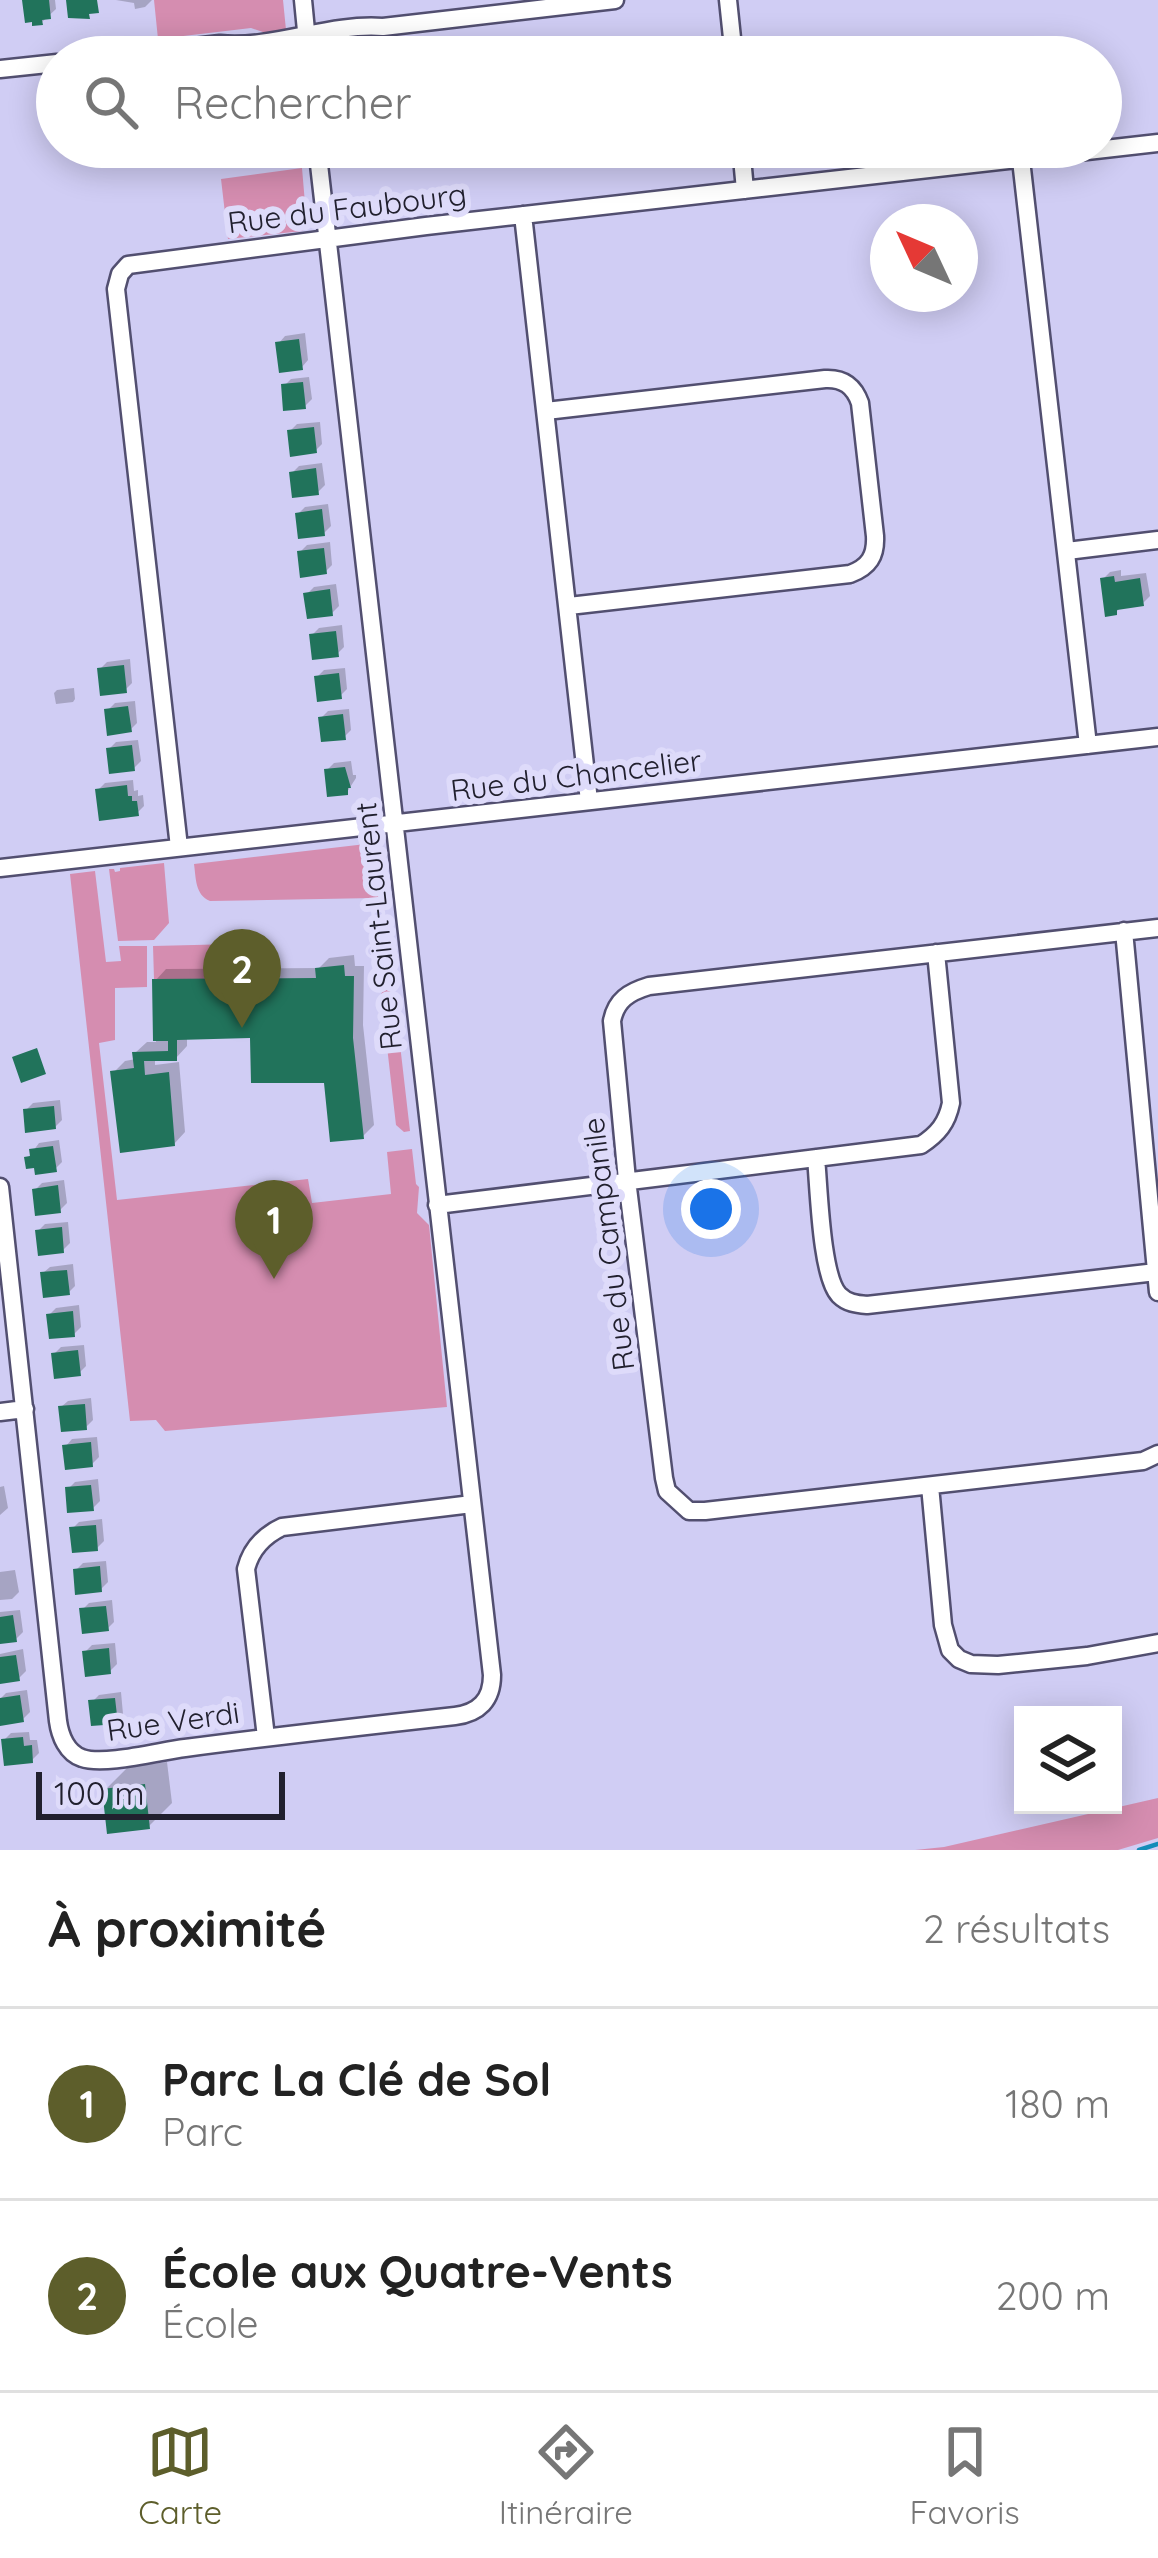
<!DOCTYPE html>
<html lang="fr">
<head>
<meta charset="utf-8">
<style>
  :root { --surface:#fff; --page:#f2f2f2; --text:#222; --muted:#767676; --line:#e0e0e0; --accent:#5d5e2b }
  body { margin:0; font-family:Quicksand,sans-serif; background:var(--page); color:var(--text) }
  .controls { position:absolute; right:36px; bottom:36px; display:grid; overflow:hidden; border-radius:0px; box-shadow:0 6px 30px #0003 }
  .controls button { width:108px; height:108px; display:grid; place-items:center; padding:0; border:0; border-bottom:3px solid var(--line); background:var(--surface); color:var(--text); font:60px sans-serif }
  .compass { position:absolute; left:870px; top:204px; width:108px; height:108px; border-radius:50%; background:var(--surface); box-shadow:0 6px 30px #0003; rotate:314deg }
  .scale { position:absolute; left:36px; bottom:30px; width:249px; box-sizing:border-box; padding-left:12px; border:6px solid #21202e; border-top:0; font-size:33px; line-height:42px; white-space:nowrap; color:#21202e; -webkit-text-stroke:9px #dedbfa; paint-order:stroke }
  .you { position:absolute; left:711px; top:1209px; width:42px; height:42px; margin:-30px; border:9px solid #fff; border-radius:50%; background:#1a73e8; box-shadow:0 0 0 18px #1a73e833 }
  .badge { display:grid; place-items:center; width:78px; height:78px; border-radius:50%; background:var(--accent); color:#fff; font-size:39px; font-weight:700 }
  .pin { position:absolute; translate:-50% -99px; filter:drop-shadow(0 3px 6px #0008) }
  .pin::after { content:''; position:absolute; top:63px; width:42px; height:36px; background:inherit; clip-path:polygon(0 0,100% 0,50% 100%) }
  .list { margin:0; padding:0; list-style:none }
  h2 { display:flex; justify-content:space-between; align-items:center; height:156px; margin:0; padding:0 48px; font-size:51px }
  h2 small { font-size:39px; font-weight:400; color:var(--muted) }
  .list li { display:grid; grid-template-columns:78px 1fr auto; gap:36px; align-items:center; box-sizing:border-box; height:192px; padding:0 48px; border-top:3px solid var(--line) }
  .list b { display:block; font-size:45px; white-space:nowrap }
  .list p { margin:0; font-size:39px; white-space:nowrap; color:var(--muted) }
  .list em { font-size:39px; font-style:normal; color:var(--muted) }
  .icon { flex:none; width:66px; height:66px; fill:none; stroke:currentColor; stroke-width:2; stroke-linecap:round; stroke-linejoin:round }
  .map { position:relative; flex:none; width:1158px; height:1850px; overflow:hidden }
  .search { position:absolute; background:var(--surface); box-shadow:0 6px 30px #0003; left:36px; right:36px; top:36px; height:132px; display:flex; align-items:center; gap:30px; box-sizing:border-box; padding:0 42px; border-radius:66px; color:var(--muted); font-size:45px }
  .sheet { height:540px; background:var(--surface) }
  nav { display:flex; justify-content:space-around; align-items:center; box-sizing:border-box; height:168px; border-top:3px solid var(--line); background:var(--surface); font-size:33px; color:var(--muted) }
  nav a { display:grid; justify-items:center; gap:6px }
  nav .on { color:var(--accent) }
  .map>svg:first-child { display:block }
  .green { fill:#d58db0 }
  .shadow { fill:#0003 }
  .lines { fill:none; stroke-linecap:round; stroke-linejoin:round }
  .stream { stroke:#138db9; stroke-width:4.5 }
  .building { fill:#21735b }
  .minor-casing { stroke:#524f70; stroke-width:21 }
  .minor { stroke:#fff; stroke-width:16 }
  .labels { text-anchor:middle; stroke-width:12; stroke-linejoin:round; paint-order:stroke }
  .street-label { font-size:30px; fill:#21202e; stroke:#dedbfa }
</style>
</head>
<body>
<div class="map">
<svg width="1158" height="1850" viewBox="0 0 1158 1850">
  <rect width="100%" height="100%" fill="#d0cdf4"/>
  <!-- green -->
  <path class="green" d="M154 0H283L286 30 266 33 251 28 158 39Z
    M302 168 307 227 302 231 228 239 221 179Z
    M366 844 377 853 385 911 375 912 374 898 210 901C195 895 196 878 194 864Z
    M164 863 169 923 154 940 118 941 109 869H114L115 872 120 871V868Z
    M95 871 106 962 121 961 119 946H147V987L115 988V1040L99 1043 117 1200 308 1179 312 1203 391 1194 387 1152 412 1149 416 1184 419 1187 417 1213 429 1225 447 1407 165 1431 156 1420 130 1421 70 874Z
    M235 944 236 979H154L153 946Z
    M393 984 410 1131 404 1132 396 1125 381 994 386 985Z
    M1158 1798V1838L1118 1850H915L944 1847Z"/>
  <!-- shadow -->
  <path class="shadow" d="M25 0H55L56 9 42 22Z
    M116 0H152L145 7 135 9 134 3Z
    M305 333 308 360 302 367 279 343 285 336Z
    M309 377 312 399 305 406 284 386 291 379Z
    M320 422 322 444 315 451 290 431 297 424Z
    M322 463 325 485 318 492 292 473 299 466Z
    M328 504 331 526 324 533 298 514 305 507Z
    M330 542 332 565 325 572 300 552 307 545Z
    M1121 570V576L1146 573 1150 596 1143 603 1122 606 1116 612 1103 579 1110 572Z
    M336 584 339 606 332 613 307 594 314 587Z
    M342 625 344 647 337 654 312 635 319 628Z
    M130 659 132 683 125 690 100 669 107 662Z
    M345 668 347 689 340 696 317 677 324 670Z
    M74 688 75 699 73 702 56 704 54 693 57 690Z
    M135 701 137 723 130 730 108 710 115 703Z
    M349 709 351 730 344 737 321 718 328 711Z
    M138 740 141 761 134 768 109 749 116 742Z
    M351 761 353 775H356V778L347 792 327 770 334 763Z
    M133 780 134 791 138 790V796L143 795 144 806 137 813 98 790 105 783Z
    M354 955 355 966H364L363 1025 374 1125 363 1136 326 1080 253 1035 187 1037V1046L176 1058H155V1065L179 1062 185 1132 174 1144 114 1072 125 1061 136 1059 135 1053 147 1042H156L155 981 166 969 319 968 329 958Z
    M60 1100 62 1120 55 1127 26 1110 33 1103Z
    M59 1140 62 1162 55 1169 28 1158 39 1143Z
    M64 1180 67 1203 60 1210 35 1190 42 1183Z
    M68 1222 70 1243 63 1250 38 1231 45 1224Z
    M73 1264 75 1286 68 1293 43 1273 50 1267Z
    M79 1305 81 1327 74 1334 49 1315 56 1308Z
    M84 1345 86 1366 79 1373 54 1354 61 1347Z
    M91 1398 93 1420 86 1427 61 1407 68 1401Z
    M97 1437 99 1457 92 1464 66 1446 72 1439Z
    M98 1479 100 1501 93 1508 68 1489 75 1482Z
    M4 1486 8 1508 0 1515V1487Z
    M102 1519 104 1541 97 1548 72 1529 79 1522Z
    M106 1561 108 1582 101 1589 76 1570 83 1563Z
    M15 1570 19 1592 12 1599 0 1600V1572Z
    M112 1600 114 1622 107 1629 82 1610 89 1603Z
    M20 1610 23 1632 16 1639 0 1641V1612Z
    M115 1643 117 1664 110 1671 85 1652 92 1645Z
    M23 1649 26 1671 19 1678 0 1681V1654Z
    M27 1690 30 1712 23 1719 0 1708V1699L6 1693Z
    M121 1692 123 1714 116 1721 92 1702 99 1695Z
    M29 1732 30 1740H37L39 1753 32 1760 4 1740 11 1733Z
    M167 1762 172 1803 149 1826 105 1790 128 1767Z"/>
  <g class="lines">
    <!-- stream -->
    <path class="stream" d="M1139 1850 1158 1844"/>
  </g>
  <!-- building -->
  <path class="building" d="M22 0H49L51 19 42 20 43 25 32 26V22L25 23Z
    M66 0H97L99 13 89 14 90 19 68 18Z
    M299 339 303 370 279 373 275 342Z
    M303 382 306 409 283 411 281 384Z
    M314 427 317 453 290 457 287 430Z
    M316 468 319 495 292 498 289 472Z
    M322 509 325 536 298 539 295 513Z
    M324 548 327 574 300 578 297 551Z
    M1114 576 1115 582 1140 578 1144 606 1117 610V615L1105 617 1100 578Z
    M330 589 333 616 307 619 303 593Z
    M336 631 339 657 312 660 309 634Z
    M124 665 127 693 100 696 97 668Z
    M339 673 342 699 317 702 314 676Z
    M128 706 132 732 107 736 104 709Z
    M343 714 346 740 321 742 318 717Z
    M132 745 135 771 109 774 106 748Z
    M345 767 351 788H348V795L327 797 324 769Z
    M127 785 128 796H132V801H137L139 816 99 821 95 789Z
    M344 965 345 976H354L353 1038 364 1139 330 1142 324 1083H251L250 1038 177 1040V1061H144L145 1075 169 1072 175 1146 120 1153 110 1071 134 1068 132 1052 168 1051V1041H153L152 979 316 978 315 968Z
    M37 1048 46 1074 21 1083 12 1057Z
    M54 1106 56 1129 25 1133 23 1109Z
    M53 1146 57 1172 35 1175 34 1168 26 1169 24 1157 30 1156 29 1149Z
    M58 1185 61 1213 35 1216 32 1189Z
    M62 1227 64 1253 38 1256 35 1230Z
    M67 1270 70 1295 43 1298 40 1272Z
    M73 1311 75 1337 49 1339 46 1314Z
    M78 1350 81 1376 54 1379 51 1353Z
    M85 1404 87 1430 61 1432 58 1406Z
    M91 1442 93 1467 65 1470 62 1445Z
    M91 1485 94 1511 67 1513 65 1487Z
    M96 1525 98 1551 72 1553 69 1527Z
    M100 1566 102 1592 75 1595 73 1569Z
    M106 1606 109 1631 82 1634 79 1608Z
    M13 1615 17 1642 0 1644V1617Z
    M109 1648 111 1674 85 1677 82 1651Z
    M16 1655 20 1681 0 1684V1657Z
    M20 1695 24 1722 0 1726V1698Z
    M115 1698 118 1724 91 1726 88 1700Z
    M23 1737 24 1746 32 1745 33 1763 4 1766 1 1739Z
    M145 1784 150 1829 107 1834 102 1789Z"/>
  <g class="lines">
    <defs>
      <path id="minor" d="M303 0 307 41 304 57
        M728 0 734 57
        M106 57 220 44C276 49 327 23 383 27L615 0
        M0 69 57 63
        M741 147 745 190
        M1021 160 1088 745
        M523 215 589 801
        M546 411 825 379C843 378 854 386 860 403L875 536C876 556 869 567 850 574L569 606
        M1067 551 1158 540
        M179 847 116 289 120 274 128 265 426 226 1158 143
        M0 868 1158 737
        M1158 928 649 986C629 992 616 1000 612 1021L627 1180 664 1478 667 1491 689 1511H705L1143 1461 1158 1454
        M1124 931 1158 1292
        M816 1158C819 1188 821 1276 839 1295 847 1303 856 1304 867 1305L1156 1272
        M0 1187 58 1721C60 1736 67 1753 82 1758 104 1766 160 1751 185 1748 275 1736 365 1726 455 1716 479 1713 492 1700 492 1675L317 147
        M437 1205 921 1145C938 1134 947 1123 951 1103L936 953
        M0 1412 25 1409
        M930 1486 943 1625 950 1650 959 1659 971 1664 998 1665 1087 1656 1158 1643
        M266 1737 246 1569C251 1549 263 1536 282 1527L472 1504"/>
    </defs>
    <!-- minor casing -->
    <use href="#minor" class="minor-casing"/>
    <!-- minor -->
    <use href="#minor" class="minor"/>
  </g>
  <g class="labels">
    <!-- street labels -->
    <g class="street-label">
      <text transform="translate(347 209) rotate(-7)" y="10">Rue du Faubourg</text>
      <text transform="translate(576 776) rotate(-7)" y="10">Rue du Chancelier</text>
      <text transform="translate(379 926) rotate(-96)" y="10">Rue Saint-Laurent</text>
      <text transform="translate(609 1244) rotate(-97)" y="10">Rue du Campanile</text>
      <text transform="translate(173 1722) rotate(-8)" y="10">Rue Verdi</text>
    </g>
  </g>
</svg>
<div class="controls">
<button><svg class="icon" aria-label="layers" viewBox="0 0 24 24"><path d="M12 4l9 5-9 5-9-5zM3 14l9 5 9-5"/></svg></button>
</div>
<svg class="compass" viewBox="-18 -18 36 36"><path d="M0-13l5 13h-10z" fill="#e53935"/><path d="M0 13l5-13h-10z" fill="#767676"/></svg>
<div class="scale">100 m</div>
<div class="you"></div>
<div class="pin badge" style="left:274px;top:1279px">1</div>
<div class="pin badge" style="left:242px;top:1028px">2</div>
<div class="search"><svg class="icon" aria-label="search" viewBox="0 0 24 24"><circle cx="10" cy="10" r="6"/><path d="M15 15l6 6"/></svg>Rechercher</div>
</div>
<section class="sheet">
<h2>À proximité<small>2 résultats</small></h2>
<ul class="list">
<li><span class="badge">1</span><div><b>Parc La Clé de Sol</b><p>Parc</p></div><em>180 m</em></li>
<li><span class="badge">2</span><div><b>École aux Quatre-Vents</b><p>École</p></div><em>200 m</em></li>
</ul>
</section>
<nav>
<a class="on"><svg class="icon" aria-label="map" viewBox="0 0 24 24"><path d="M3 6l6-2 6 2 6-2v14l-6 2-6-2-6 2zM9 4v14M15 6v14"/></svg>Carte</a>
<a><svg class="icon" aria-label="directions" viewBox="0 0 24 24"><path d="M12 3l9 9-9 9-9-9zM9 14v-3h6M13 9l2 2-2 2"/></svg>Itinéraire</a>
<a><svg class="icon" aria-label="saved" viewBox="0 0 24 24"><path d="M7 4h10v16l-5-4-5 4z"/></svg>Favoris</a>
</nav>
</body>
</html>
